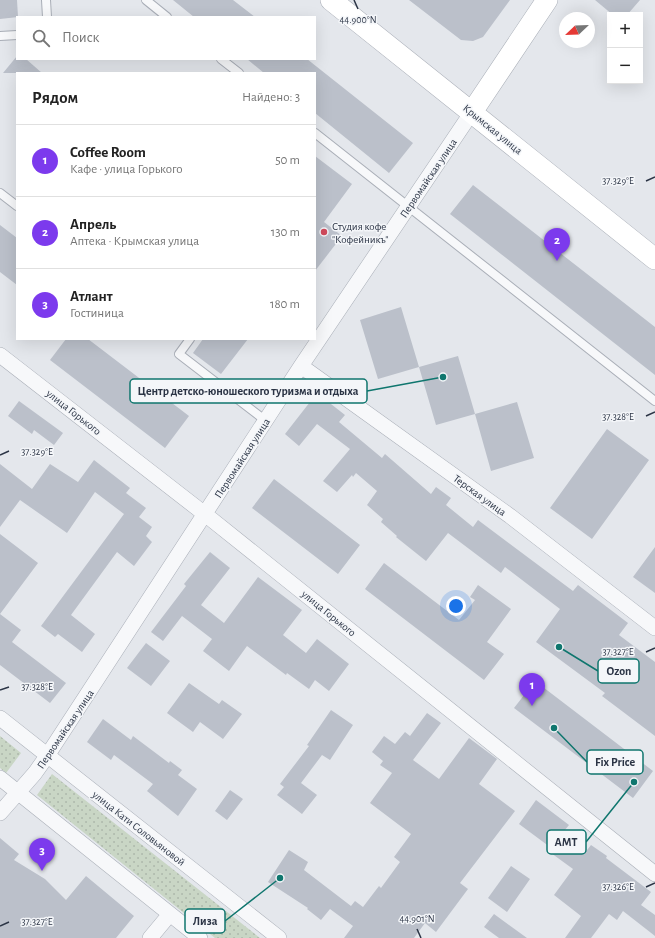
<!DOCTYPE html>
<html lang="ru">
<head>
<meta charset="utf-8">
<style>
  :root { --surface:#fff; --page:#f2f2f2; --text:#222; --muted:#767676; --line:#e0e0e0; --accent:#7c3aed }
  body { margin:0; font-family:"Alegreya Sans",sans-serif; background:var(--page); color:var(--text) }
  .controls { position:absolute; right:12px; top:12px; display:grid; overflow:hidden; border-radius:0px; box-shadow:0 4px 16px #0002 }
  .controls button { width:36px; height:36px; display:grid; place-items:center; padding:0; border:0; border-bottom:1px solid var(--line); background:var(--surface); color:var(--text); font:20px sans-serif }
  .compass { position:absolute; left:559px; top:12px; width:36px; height:36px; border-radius:50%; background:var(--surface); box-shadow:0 4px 16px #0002; rotate:247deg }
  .you { position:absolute; left:456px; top:606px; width:14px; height:14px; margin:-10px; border:3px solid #fff; border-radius:50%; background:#1a73e8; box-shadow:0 0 0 6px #1a73e833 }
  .badge { display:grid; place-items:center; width:26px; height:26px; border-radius:50%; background:var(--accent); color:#fff; font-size:13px; font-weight:700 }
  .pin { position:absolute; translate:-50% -33px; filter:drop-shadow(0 1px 2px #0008) }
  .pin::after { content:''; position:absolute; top:21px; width:14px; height:12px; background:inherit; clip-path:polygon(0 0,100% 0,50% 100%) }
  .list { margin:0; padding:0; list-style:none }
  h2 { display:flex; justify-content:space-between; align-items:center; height:52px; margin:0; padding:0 16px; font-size:17px }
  h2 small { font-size:13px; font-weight:400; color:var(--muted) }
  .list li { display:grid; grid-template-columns:26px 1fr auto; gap:12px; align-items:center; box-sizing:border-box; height:72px; padding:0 16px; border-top:1px solid var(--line) }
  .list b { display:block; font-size:15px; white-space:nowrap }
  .list p { margin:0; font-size:13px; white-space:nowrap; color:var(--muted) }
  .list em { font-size:13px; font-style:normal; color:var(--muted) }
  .icon { flex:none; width:22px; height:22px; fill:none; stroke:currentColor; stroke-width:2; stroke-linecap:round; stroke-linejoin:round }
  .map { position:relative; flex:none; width:655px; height:938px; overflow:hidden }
  .search { position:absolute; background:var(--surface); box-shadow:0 4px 16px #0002; left:16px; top:16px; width:300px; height:44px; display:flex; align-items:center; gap:10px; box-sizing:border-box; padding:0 14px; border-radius:0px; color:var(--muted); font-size:15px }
  .panel { position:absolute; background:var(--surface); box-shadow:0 4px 16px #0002; left:16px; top:72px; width:300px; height:268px; border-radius:0px }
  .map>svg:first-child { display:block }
  .green { fill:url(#green-dots) }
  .building { fill:#bbc0ca }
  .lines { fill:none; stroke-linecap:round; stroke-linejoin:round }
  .lane-casing { stroke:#a9aeb7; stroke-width:10 }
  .street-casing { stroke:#a9aeb7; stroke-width:16 }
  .secondary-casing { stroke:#a9aeb7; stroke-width:22 }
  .lane { stroke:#f7f8fa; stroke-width:8 }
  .street { stroke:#f7f8fa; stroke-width:15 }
  .secondary { stroke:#fff; stroke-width:21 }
  .ticks { fill:none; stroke:#2b3445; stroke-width:1.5 }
  .poi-dot { fill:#d1495b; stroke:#f4f6f9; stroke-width:1.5 }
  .labels { text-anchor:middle; stroke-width:3; stroke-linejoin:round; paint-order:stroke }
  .street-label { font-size:11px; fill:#2b3445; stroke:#f4f6f9 }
  .poi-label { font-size:11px; fill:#2b3445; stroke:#f4f6f9; text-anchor:start }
  .ticks-label { font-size:10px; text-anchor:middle; fill:#2b3445; stroke:#f4f6f9; stroke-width:3; stroke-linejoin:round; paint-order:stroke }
  .leader { fill:none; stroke:#0f766e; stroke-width:1.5 }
  .callout-dot { fill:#0f766e; stroke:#f4f6f9; stroke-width:1.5 }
  .callout { fill:#f4f6f9; stroke:#0f766e; stroke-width:1.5 }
  .callout-label { font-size:12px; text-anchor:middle; font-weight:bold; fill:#2b3445 }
</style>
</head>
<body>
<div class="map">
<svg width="655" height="938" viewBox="0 0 655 938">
  <defs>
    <pattern id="green-dots" width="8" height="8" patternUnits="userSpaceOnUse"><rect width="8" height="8" fill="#c9d6c5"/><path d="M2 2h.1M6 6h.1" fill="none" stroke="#adb8ab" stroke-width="1.8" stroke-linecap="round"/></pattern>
  </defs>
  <rect width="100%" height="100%" fill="#e4e7ec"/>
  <!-- green -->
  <path class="green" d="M0 736 21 753 6 773 0 768Z
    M52 774 260 938H215L37 795Z"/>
  <!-- building -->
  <path class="building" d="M0 0H17L18 17 0 19Z
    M173 0H233L255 17H194Z
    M409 0H510L483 37 473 41 461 40Z
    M595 0H640L627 15H613Z
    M17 56V59H26L42 73H3Z
    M247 59H307L413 143 389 173 315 113V73H264Z
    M315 156 352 184 324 222 342 236 315 271Z
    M473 185 655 327V375L450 214Z
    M0 225 17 238V285L0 272Z
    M401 307 419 367 378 379 360 320Z
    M66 339H88L189 416 165 448 50 360Z
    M203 339H248L221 374 193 353Z
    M458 356 475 414 436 425 419 367Z
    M317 393 345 415 339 422 382 458 385 454 431 494 436 487 451 498 446 505 473 527 478 520 573 591 578 585 628 623 619 635 655 662V736L602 696 605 693 536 642 560 609 505 567 501 573 448 533 426 561 396 537 397 536 381 522 383 519 367 505 377 491 356 473 353 477 352 475 337 492 323 481 350 449 317 424 299 446 285 434Z
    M19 401 63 433 54 445 34 430 32 434 8 416Z
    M517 402 534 458 491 471 475 414Z
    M607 429 649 460 592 539 550 508Z
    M94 460 130 488 126 493 146 508 139 517 152 527 146 536 152 542 134 566 117 552 71 615 95 634 82 652 58 634 55 637 41 626 124 514 95 492 67 533 20 500 0 527V464L32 489 50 464 78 482Z
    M274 479 360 545 338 574 252 508Z
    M0 534 38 563 0 614Z
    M655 547V593L633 577Z
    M210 552 230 568 201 605 224 623 258 577 302 610 283 635 306 653 317 639 349 664 329 691 315 680 309 689 287 673 286 675 247 646 229 671 203 651 212 639 182 616 163 641 151 632 186 586 184 584Z
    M384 563 459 620 475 600 470 597 478 585 511 609 487 642 504 654 484 680 365 589Z
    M0 614 21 630 12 642 66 683 50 703 0 665Z
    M146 643 170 661 151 686 127 668Z
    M535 681 653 771 633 798 514 708Z
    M189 683 219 704 222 700 242 714 223 739 200 722 193 732 167 713Z
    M331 710 353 725 330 760 322 755 301 783 317 795 302 814 277 795 284 787 280 784 309 746 307 745Z
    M427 713 441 723 413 760 439 779 469 738 497 759 479 784 515 811 460 883 468 889 436 932 425 923 414 938H344L353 926 330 909 321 920 307 909 308 908 268 882 289 850 308 862 304 870 351 906 355 901 363 907 379 886 381 888 400 862 394 857 411 834 370 803 392 773 380 765 383 761 372 752 384 736 395 744 405 732 410 736Z
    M103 719 131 740 133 736 169 763 170 761 182 770 178 775 197 789 178 816 147 791 153 784 114 755 111 760 87 742Z
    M230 790 243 799 227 820 215 811Z
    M536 800 569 825 560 836 584 854 591 845 607 856 606 858 651 892 641 905 655 915V936L623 911 617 920 609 914 591 938H565L581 916 554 895 573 869 551 853 554 850 519 824Z
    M0 838 19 854 14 860 45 879 66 900 86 876 134 916 116 938H0Z
    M511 866 530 879 507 912 488 898Z
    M494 914 527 938H499L484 927Z"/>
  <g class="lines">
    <defs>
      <path id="lane" d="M46 0 47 17
        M146 0 167 17
        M0 36 17 35
        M221 59 239 73
        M315 133 655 401
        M0 193 17 206
        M190 339 179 354 266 421"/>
      <path id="street" d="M0 355 206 515 655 874
        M301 366 510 516 655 628
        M0 718 279 938
        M0 778 200 938
        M0 813 35 773 47 756 301 366 472 112
        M150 938 170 914"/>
      <path id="secondary" d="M331 0 655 259
        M472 112 547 0"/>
    </defs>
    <!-- lane casing -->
    <use href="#lane" class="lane-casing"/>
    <!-- street casing -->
    <use href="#street" class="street-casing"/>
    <!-- secondary casing -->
    <use href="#secondary" class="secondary-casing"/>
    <!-- lane -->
    <use href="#lane" class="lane"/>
    <!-- street -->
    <use href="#street" class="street"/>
    <!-- secondary -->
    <use href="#secondary" class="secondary"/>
  </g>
  <!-- ticks -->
  <path class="ticks" d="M354 0 358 9M646 181 655 177M646 416 655 412M0 455 9 451M646 652 655 648M0 690 9 687M646 887 655 883M0 926 9 922M417 929 421 938"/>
  <!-- markers -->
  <circle class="poi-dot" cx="324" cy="232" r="4"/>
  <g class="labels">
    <!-- street labels -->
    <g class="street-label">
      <text transform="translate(493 129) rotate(39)" y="4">Крымская улица</text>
      <text transform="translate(428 178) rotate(-56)" y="4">Первомайская улица</text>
      <text transform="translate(74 412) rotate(38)" y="4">улица Горького</text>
      <text transform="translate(242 458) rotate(-57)" y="4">Первомайская улица</text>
      <text transform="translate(480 495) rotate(36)" y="4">Терская улица</text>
      <text transform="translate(329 613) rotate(39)" y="4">улица Горького</text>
      <text transform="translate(65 729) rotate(-56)" y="4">Первомайская улица</text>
      <text transform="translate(139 828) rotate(38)" y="4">улица Кати Соловьяновой</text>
    </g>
    <!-- poi labels -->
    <g class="poi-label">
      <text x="332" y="230">Студия кофе<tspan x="332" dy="13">"Кофейникъ"</tspan></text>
    </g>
  </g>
  <g class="ticks-label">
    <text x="358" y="23">44.900°N</text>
    <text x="618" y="184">37.329°E</text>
    <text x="618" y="420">37.328°E</text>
    <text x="37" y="455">37.329°E</text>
    <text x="618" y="655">37.327°E</text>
    <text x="37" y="690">37.328°E</text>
    <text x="618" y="890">37.326°E</text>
    <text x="417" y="922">44.901°N</text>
    <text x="37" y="925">37.327°E</text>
  </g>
  <!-- callouts -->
  <path class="leader" d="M443 377L367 391M559 647L598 671M554 728L587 762M634 782L586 842M280 878L225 921"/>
  <g class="callout-dot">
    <circle cx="443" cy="377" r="4"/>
    <circle cx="559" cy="647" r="4"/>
    <circle cx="554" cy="728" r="4"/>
    <circle cx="634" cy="782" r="4"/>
    <circle cx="280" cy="878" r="4"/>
  </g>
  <g class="callout">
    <rect x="130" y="379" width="237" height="24" rx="4"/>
    <rect x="598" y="659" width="41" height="24" rx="4"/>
    <rect x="587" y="750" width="56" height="24" rx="4"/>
    <rect x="547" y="830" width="39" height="24" rx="4"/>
    <rect x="185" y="909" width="40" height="24" rx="4"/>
  </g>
  <g class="callout-label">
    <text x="248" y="395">Центр детско-юношеского туризма и отдыха</text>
    <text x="619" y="675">Ozon</text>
    <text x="615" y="766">Fix Price</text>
    <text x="566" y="846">АМТ</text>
    <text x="205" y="925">Лиза</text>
  </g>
</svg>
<div class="controls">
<button>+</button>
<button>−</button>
</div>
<svg class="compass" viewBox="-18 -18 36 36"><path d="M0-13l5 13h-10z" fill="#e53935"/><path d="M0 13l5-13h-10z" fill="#767676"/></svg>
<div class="you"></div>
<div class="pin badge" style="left:532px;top:706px">1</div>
<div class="pin badge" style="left:557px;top:261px">2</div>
<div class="pin badge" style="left:42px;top:871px">3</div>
<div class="search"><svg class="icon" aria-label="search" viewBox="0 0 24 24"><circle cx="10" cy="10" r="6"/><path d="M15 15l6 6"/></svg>Поиск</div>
<section class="panel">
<h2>Рядом<small>Найдено: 3</small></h2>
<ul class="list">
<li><span class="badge">1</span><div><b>Coffee Room</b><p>Кафе · улица Горького</p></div><em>50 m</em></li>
<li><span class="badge">2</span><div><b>Апрель</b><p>Аптека · Крымская улица</p></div><em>130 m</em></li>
<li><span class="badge">3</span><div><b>Атлант</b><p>Гостиница</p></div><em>180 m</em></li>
</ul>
</section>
</div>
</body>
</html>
